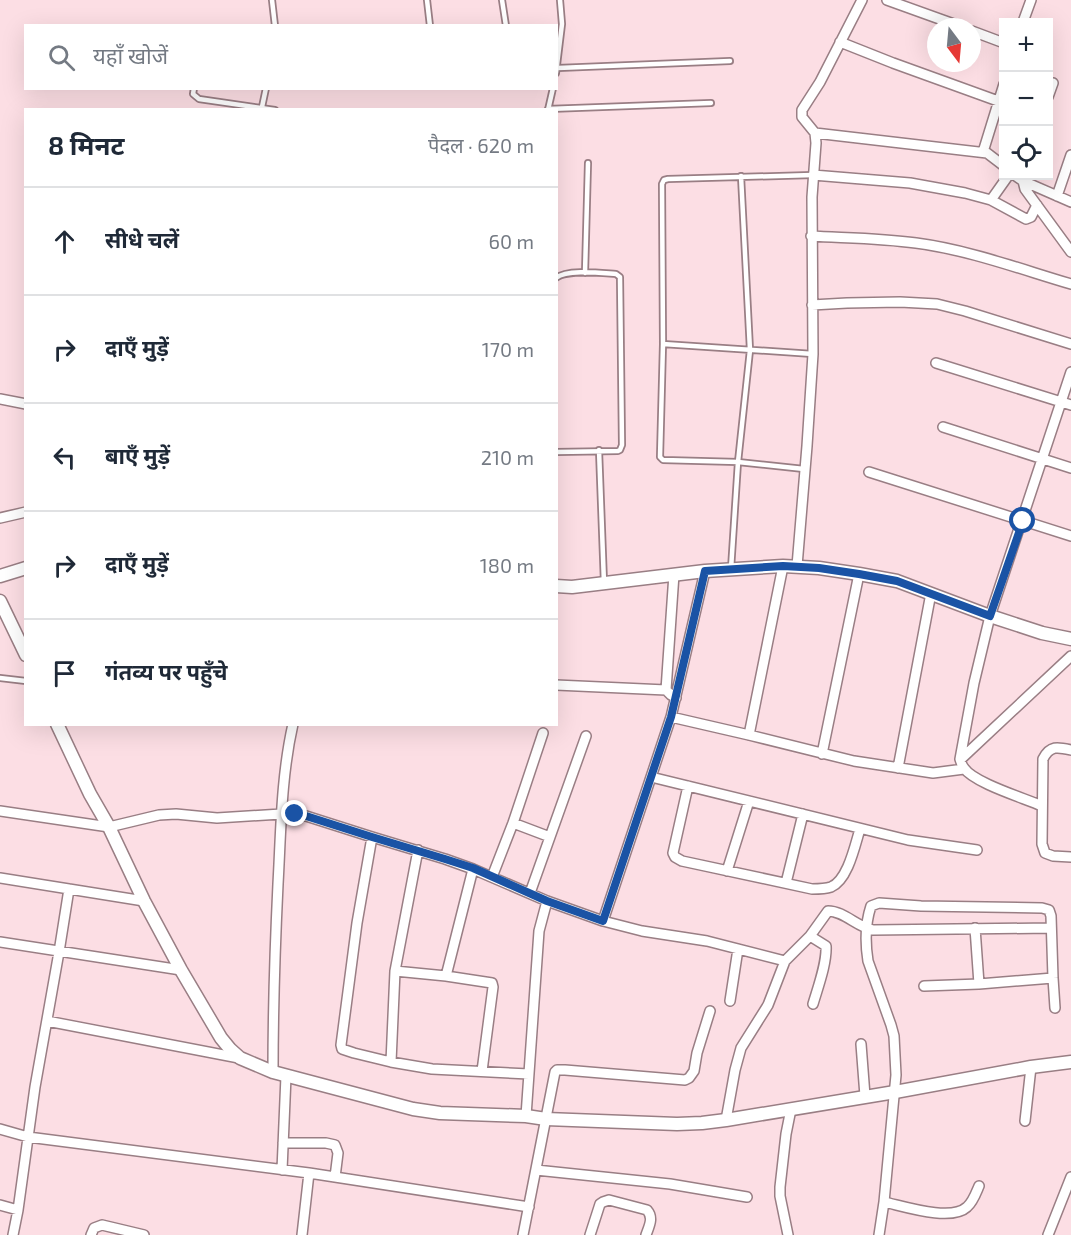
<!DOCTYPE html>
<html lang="hi">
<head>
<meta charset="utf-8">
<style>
  :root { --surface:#fff; --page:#f2f2f3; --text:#1f2937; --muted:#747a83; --line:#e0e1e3 }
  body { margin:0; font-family:"Exo 2","Noto Sans Devanagari",sans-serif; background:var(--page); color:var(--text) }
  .controls { position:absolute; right:18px; top:18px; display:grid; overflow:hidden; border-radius:0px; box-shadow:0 6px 24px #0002 }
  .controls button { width:54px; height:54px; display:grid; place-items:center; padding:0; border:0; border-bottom:2px solid var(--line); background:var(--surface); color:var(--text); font:30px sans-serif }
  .compass { position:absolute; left:927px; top:18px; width:54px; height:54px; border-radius:50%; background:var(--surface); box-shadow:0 6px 24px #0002; rotate:164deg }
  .stop { position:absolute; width:18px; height:18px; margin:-14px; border:4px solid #1a53a5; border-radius:50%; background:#fff }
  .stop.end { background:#1a53a5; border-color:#fff; box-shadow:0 2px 6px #0008 }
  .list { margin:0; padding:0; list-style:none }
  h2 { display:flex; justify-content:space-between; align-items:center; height:78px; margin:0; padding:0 24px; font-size:26px }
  h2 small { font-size:20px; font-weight:400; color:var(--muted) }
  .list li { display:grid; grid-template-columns:39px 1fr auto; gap:18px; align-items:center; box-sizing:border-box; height:108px; padding:0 24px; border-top:2px solid var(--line) }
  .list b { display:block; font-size:22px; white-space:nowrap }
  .list em { font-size:20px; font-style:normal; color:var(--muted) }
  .icon { flex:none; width:33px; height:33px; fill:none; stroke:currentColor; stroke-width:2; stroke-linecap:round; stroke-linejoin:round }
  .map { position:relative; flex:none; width:1071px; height:1235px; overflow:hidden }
  .search { position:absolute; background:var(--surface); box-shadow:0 6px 24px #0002; left:24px; top:24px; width:534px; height:66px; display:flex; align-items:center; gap:15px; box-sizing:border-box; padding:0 21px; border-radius:0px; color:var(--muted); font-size:22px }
  .panel { position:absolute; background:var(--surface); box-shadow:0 6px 24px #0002; left:24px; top:108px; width:534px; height:618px; border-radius:0px }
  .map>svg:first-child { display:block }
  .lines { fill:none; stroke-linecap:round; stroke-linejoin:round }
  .service-casing { stroke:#997e84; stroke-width:8 }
  .minor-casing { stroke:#997e84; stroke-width:12 }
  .tertiary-casing { stroke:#997e84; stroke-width:15 }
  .service { stroke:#fff; stroke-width:4.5 }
  .minor { stroke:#fff; stroke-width:9 }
  .tertiary { stroke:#fff; stroke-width:12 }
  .route { stroke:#1a53a5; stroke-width:8 }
</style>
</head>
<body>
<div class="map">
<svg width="1071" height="1235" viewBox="0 0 1071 1235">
  <rect width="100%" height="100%" fill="#fcdee4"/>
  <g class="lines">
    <defs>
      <path id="service" d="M272 0 275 26
        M427 0 430 26
        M502 0 506 26
        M558 68 730 61
        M556 73 562 24 560 0
        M194 88 193 94 199 99 275 110
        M262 107 266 88
        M548 109 711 103
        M548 110 553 88
        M585 273 588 163
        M556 278C567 269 601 273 616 274L620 277 622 445 620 450 618 451 556 452
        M663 344 813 354
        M599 450 604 583
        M804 469 738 462 663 460 660 457 663 344 662 184 664 180 668 179 813 175
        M731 569 738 462 750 350 741 176
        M0 678 26 681"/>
      <path id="minor" d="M887 0 962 27
        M1023 22 1031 0
        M972 31 1004 43
        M840 42 893 63 998 101
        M1048 97 1053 83
        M815 133 987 153 1004 166
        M983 152 1004 84
        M813 175 910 183 965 193 991 200 1026 219 1031 217 1037 205
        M1016 176 1023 181 1071 202
        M1024 176 1023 181 1025 189 1071 252
        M1057 196 1071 155
        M991 200 1008 176
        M811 236C846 238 881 238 916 243 969 250 1020 269 1071 284
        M812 305 847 303 900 302 937 304 965 311 1071 344
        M936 363 1071 405
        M0 399 26 404
        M943 427 1071 468
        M869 472 1071 536
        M0 518 26 512
        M797 566 807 446 813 354 812 197 816 143 815 133 802 117V110L820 82 862 0
        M705 571 671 717 749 735 854 761 933 773 964 769
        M674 574 666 690 671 695 676 698
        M556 685 666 690
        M749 735 783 566
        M1071 750C1058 747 1050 745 1043 759L1042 844 1045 853 1053 856 1071 857
        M822 754 859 574
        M961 759 1071 656
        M898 768 931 593
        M651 777 908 840 977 850
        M688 786 673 853 675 857 682 861 812 889C818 889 825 889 831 887 848 880 855 845 860 829
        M1042 806C1024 798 974 783 964 768 962 766 961 762 960 759L974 683 990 616 1071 372
        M0 811 109 827 159 815 176 814 217 818 281 814 306 816 372 837 445 859 473 869 547 901 603 921 642 931 707 941 785 961
        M513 823 550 837
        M372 837 357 923 341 1045 342 1049 354 1053 391 1062 432 1069 529 1074
        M727 871 749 801
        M492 877 513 823 543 733
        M0 878 144 901
        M786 883 803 814
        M530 893 586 736
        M603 921 671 717
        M975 928 979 984
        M810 936 826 946C827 963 818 987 813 1004
        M0 942 181 970
        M395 971 446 976 492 983 493 987 482 1071
        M446 976 473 869
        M924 986 979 984 1053 978
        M730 1001 738 949
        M47 1021 239 1058
        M861 1044 865 1096
        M391 1062 395 971 418 850
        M273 1072C273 1009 275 947 278 884 281 831 281 777 293 724
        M526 1116 539 931 547 901
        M726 1120 735 1070 741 1048 768 1005 785 961 810 936 828 911C844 911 857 927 873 930L1051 928
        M1025 1121 1031 1067
        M0 1129 28 1137 309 1173 529 1207
        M283 1143H326L335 1145 338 1153 335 1177
        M282 1170 286 1076
        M536 1170 670 1184 747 1197
        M884 1202C903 1206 951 1222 967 1207 973 1202 976 1193 979 1186
        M0 1205 18 1210
        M13 1235 18 1210 35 1087 59 952 69 889
        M91 1235 94 1228 102 1225 144 1235
        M302 1235 309 1173
        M523 1235 555 1072 557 1070H565L685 1080 689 1078 694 1071 697 1053 710 1011
        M590 1235 600 1204 603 1202 609 1200 647 1210C654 1218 649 1226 646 1235
        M788 1235 780 1196V1187L786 1134 791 1109
        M879 1235 884 1202 896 1075 894 1036 891 1025 868 961C865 942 865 924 871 906L879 903 921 906 1042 908 1049 910 1051 916 1053 978 1055 1008
        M1048 1235 1071 1177"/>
      <path id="tertiary" d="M0 576 26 568
        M556 586 572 587 705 571 783 566 819 568 859 574 897 581 990 616 1042 633 1071 639
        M0 601 26 655
        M57 724 90 794 109 827 144 901 181 970 221 1038 230 1049 240 1058 273 1072 413 1109 440 1113 526 1116 546 1119 677 1124 702 1123 726 1120 895 1092 1031 1067 1071 1062"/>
    </defs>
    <!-- service casing -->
    <use href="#service" class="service-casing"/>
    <!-- minor casing -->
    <use href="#minor" class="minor-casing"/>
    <!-- tertiary casing -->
    <use href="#tertiary" class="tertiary-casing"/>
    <!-- service -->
    <use href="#service" class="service"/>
    <!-- minor -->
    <use href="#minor" class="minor"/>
    <!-- tertiary -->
    <use href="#tertiary" class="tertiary"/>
  </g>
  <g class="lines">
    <!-- route -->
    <path class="route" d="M295 814 306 816 372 837 445 859 473 868 547 901 603 921 671 717 705 571 783 566 819 568 859 574 897 581 990 616 1023 521"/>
  </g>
</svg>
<div class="controls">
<button>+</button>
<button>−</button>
<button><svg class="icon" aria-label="locate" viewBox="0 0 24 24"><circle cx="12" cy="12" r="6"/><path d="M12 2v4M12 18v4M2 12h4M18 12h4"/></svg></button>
</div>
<svg class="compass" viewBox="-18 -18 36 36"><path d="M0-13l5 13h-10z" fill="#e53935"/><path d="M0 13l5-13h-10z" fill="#747a83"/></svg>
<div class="stop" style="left:1023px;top:521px"></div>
<div class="stop end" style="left:295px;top:814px"></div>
<div class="search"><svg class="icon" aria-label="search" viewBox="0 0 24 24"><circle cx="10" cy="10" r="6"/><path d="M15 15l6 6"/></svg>यहाँ खोजें</div>
<section class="panel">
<h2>8 मिनट<small>पैदल · 620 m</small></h2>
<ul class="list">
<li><svg class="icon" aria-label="ahead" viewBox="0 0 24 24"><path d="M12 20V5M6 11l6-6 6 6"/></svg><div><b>सीधे चलें</b></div><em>60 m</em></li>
<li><svg class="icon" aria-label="right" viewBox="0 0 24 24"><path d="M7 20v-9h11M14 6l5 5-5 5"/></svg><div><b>दाएँ मुड़ें</b></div><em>170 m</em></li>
<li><svg class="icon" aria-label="left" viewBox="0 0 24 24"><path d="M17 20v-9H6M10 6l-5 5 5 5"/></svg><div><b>बाएँ मुड़ें</b></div><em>210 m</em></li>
<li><svg class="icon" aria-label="right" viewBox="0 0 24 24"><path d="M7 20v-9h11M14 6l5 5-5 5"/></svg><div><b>दाएँ मुड़ें</b></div><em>180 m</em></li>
<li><svg class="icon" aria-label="arrive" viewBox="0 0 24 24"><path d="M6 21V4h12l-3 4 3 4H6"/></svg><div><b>गंतव्य पर पहुँचे</b></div></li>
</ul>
</section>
</div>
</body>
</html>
